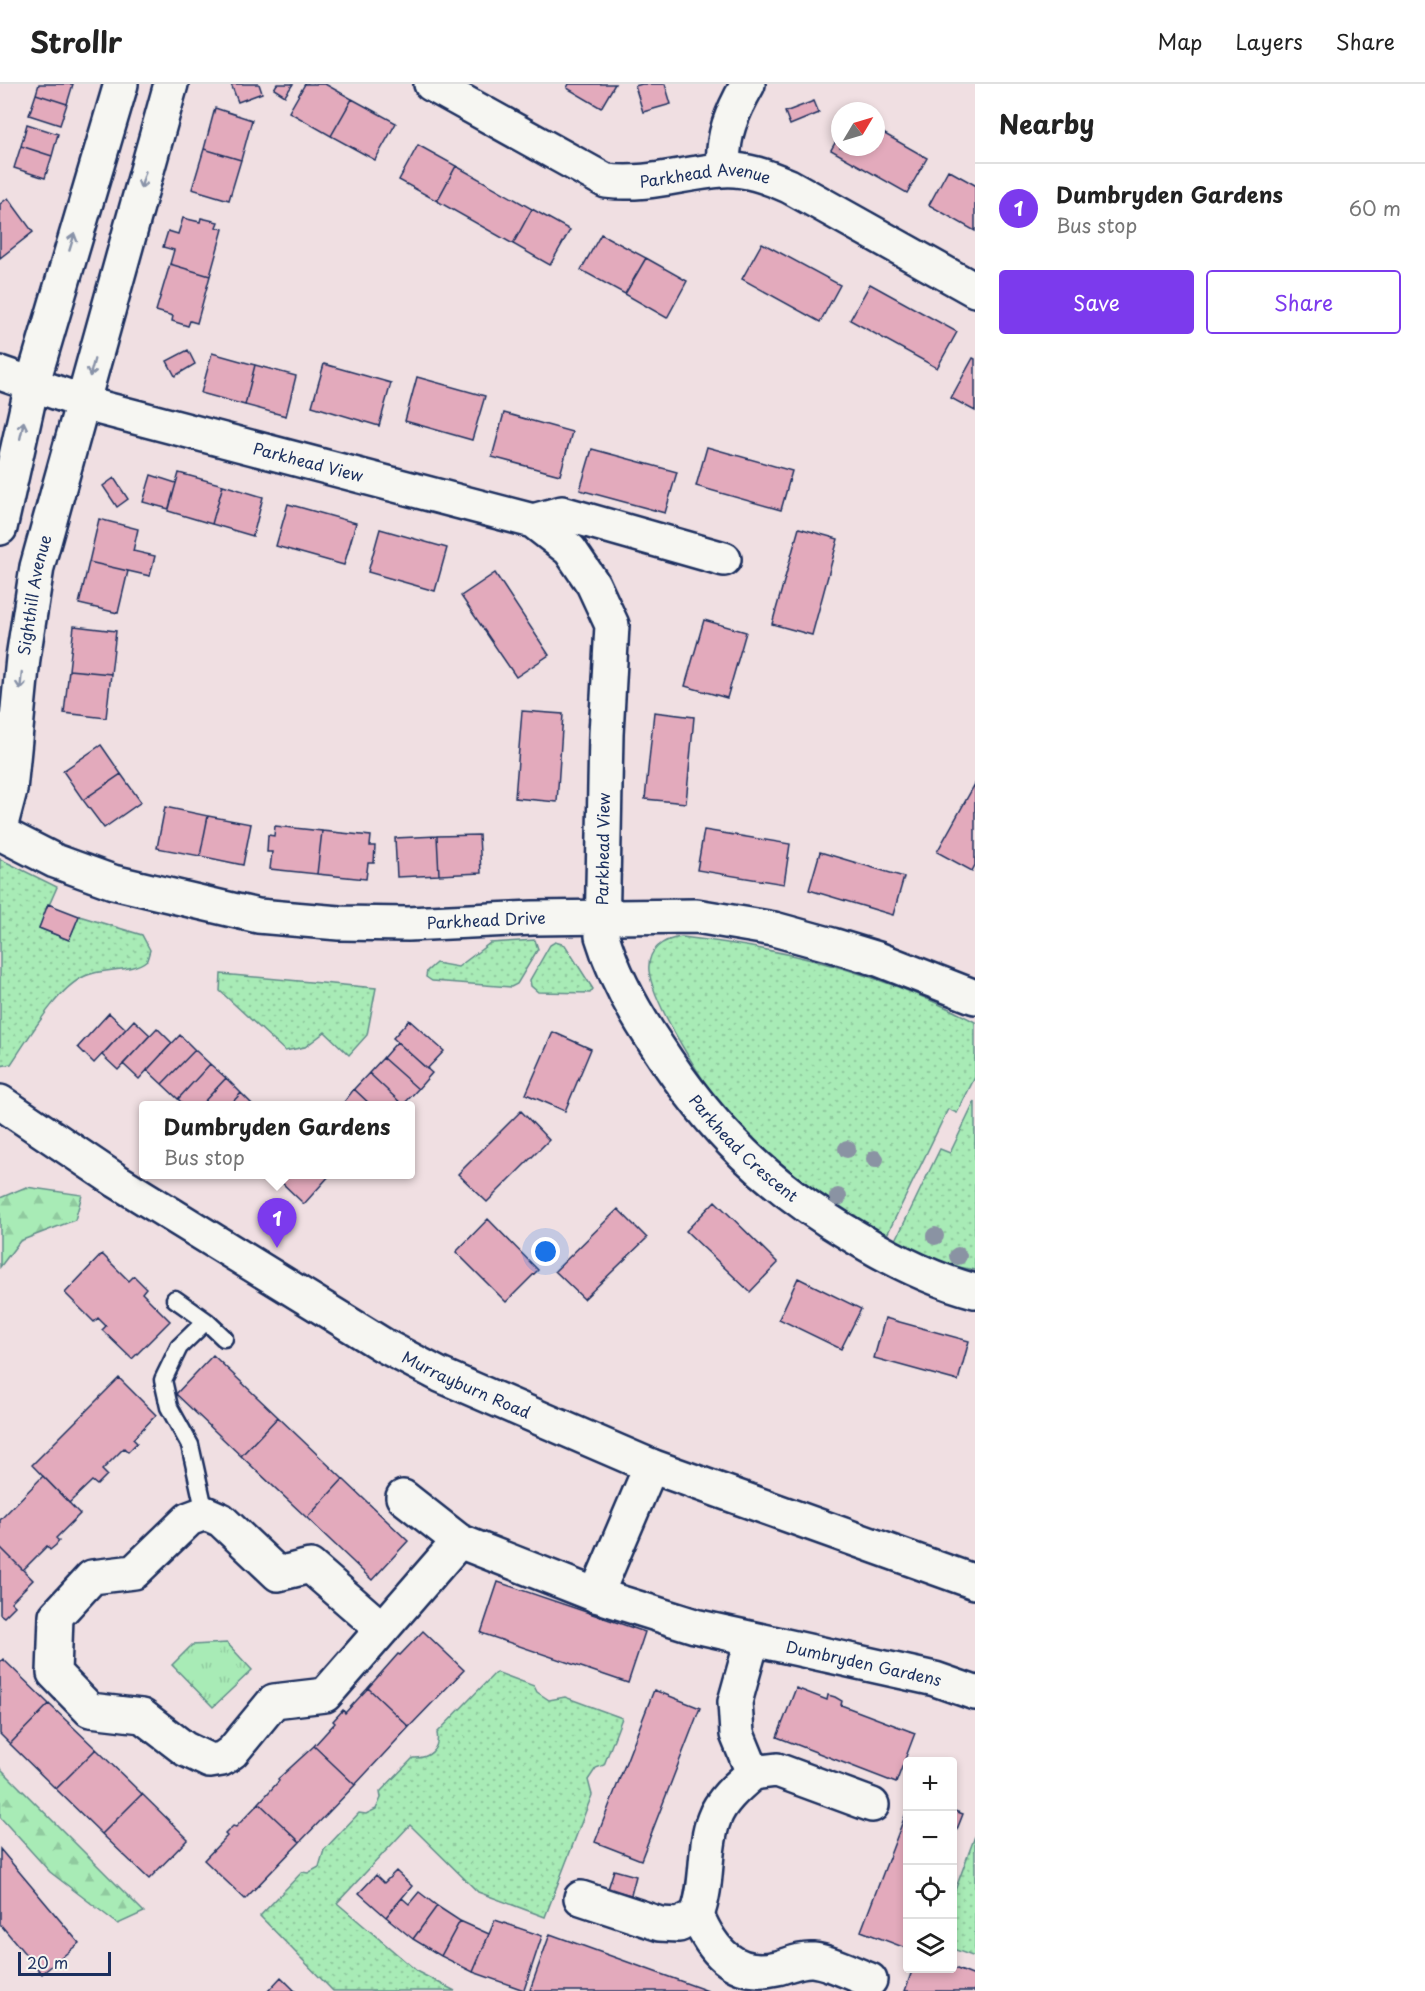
<!DOCTYPE html>
<html lang="en">
<head>
<meta charset="utf-8">
<style>
  :root { --surface:#fff; --page:#f2f2f2; --text:#222; --muted:#767676; --line:#e0e0e0; --accent:#7c3aed }
  body { margin:0; font-family:"Playpen Sans",sans-serif; background:var(--page); color:var(--text) }
  .controls { position:absolute; right:18px; bottom:18px; display:grid; overflow:hidden; border-radius:6px; box-shadow:0 3px 9px #0003 }
  .controls button { width:54px; height:54px; display:grid; place-items:center; padding:0; border:0; border-bottom:2px solid var(--line); background:var(--surface); color:var(--text); font:30px sans-serif }
  .compass { position:absolute; left:831px; top:18px; width:54px; height:54px; border-radius:50%; background:var(--surface); box-shadow:0 3px 9px #0003; rotate:52deg }
  .scale { position:absolute; left:18px; bottom:15px; width:93px; box-sizing:border-box; padding-left:6px; border:3px solid #1b2f5e; border-top:0; font-size:16px; line-height:21px; white-space:nowrap; color:#1b2f5e; -webkit-text-stroke:4px #f6f6f2; paint-order:stroke }
  .you { position:absolute; left:546px; top:1168px; width:21px; height:21px; margin:-15px; border:4px solid #fff; border-radius:50%; background:#1a73e8; box-shadow:0 0 0 9px #1a73e833 }
  .badge { display:grid; place-items:center; width:39px; height:39px; border-radius:50%; background:var(--accent); color:#fff; font-size:20px; font-weight:700 }
  .pin { position:absolute; translate:-50% -50px; filter:drop-shadow(0 2px 3px #0008) }
  .pin::after { content:''; position:absolute; top:32px; width:21px; height:18px; background:inherit; clip-path:polygon(0 0,100% 0,50% 100%) }
  .popup { position:absolute; left:139px; top:1017px; width:276px; height:78px; box-sizing:border-box; display:grid; place-content:center; border-radius:6px; background:var(--surface); filter:drop-shadow(0 2px 4px #0005); font-size:20px; white-space:nowrap; color:var(--muted) }
  .popup b { font-size:22px; color:var(--text) }
  .popup::after { content:''; position:absolute; left:50%; top:100%; margin-left:-12px; border:12px solid transparent; border-top-color:var(--surface) }
  .list { margin:0; padding:0; list-style:none }
  h2 { display:flex; justify-content:space-between; align-items:center; height:78px; margin:0; padding:0 24px; font-size:26px }
  h2 small { font-size:20px; font-weight:400; color:var(--muted) }
  .list li { display:grid; grid-template-columns:39px 1fr auto; gap:18px; align-items:center; box-sizing:border-box; height:90px; padding:0 24px; border-top:2px solid var(--line) }
  .list b { display:block; font-size:22px; white-space:nowrap }
  .list p { margin:0; font-size:20px; white-space:nowrap; color:var(--muted) }
  .list em { font-size:20px; font-style:normal; color:var(--muted) }
  .actions { display:flex; gap:12px; padding:18px 24px }
  .actions a { flex:1; padding:14px 0; border:2px solid var(--accent); border-radius:6px; text-align:center; font-size:21px; color:var(--accent) }
  .actions .main { background:var(--accent); color:#fff }
  .icon { flex:none; width:33px; height:33px; fill:none; stroke:currentColor; stroke-width:2; stroke-linecap:round; stroke-linejoin:round }
  .map { position:relative; flex:none; width:975px; height:1907px; overflow:hidden }
  header { display:flex; align-items:center; gap:36px; box-sizing:border-box; height:84px; padding:0 30px; background:var(--surface); border-bottom:2px solid var(--line) }
  header strong { font-size:28px }
  nav { display:flex; gap:33px; margin-inline-start:auto; font-size:21px }
  main { display:flex }
  aside { flex:1; background:var(--surface) }
  .map>svg:first-child { display:block }
  .grass { fill:url(#grass-dots); stroke:#628d8a; stroke-width:1.5 }
  .forest { fill:url(#forest-firs); stroke:#628d8a; stroke-width:1.5 }
  .park { fill:url(#park-tufts); stroke:#628d8a; stroke-width:1.5 }
  .building { fill:#e3aabc; stroke:#1b2f5e; stroke-width:1.5 }
  .lines { fill:none; stroke-linecap:round; stroke-linejoin:round }
  .service-casing { stroke:#1b2f5e; stroke-width:21 }
  .minor-casing { stroke:#1b2f5e; stroke-width:38 }
  .tertiary-casing { stroke:#1b2f5e; stroke-width:38 }
  .service { stroke:#f6f6f2; stroke-width:16 }
  .minor { stroke:#f6f6f2; stroke-width:33 }
  .tertiary { stroke:#f6f6f2; stroke-width:33 }
  .tree { fill:#8a93a3 }
  .oneway { stroke:#8892a8 }
  .labels { text-anchor:middle; stroke-width:6; stroke-linejoin:round; paint-order:stroke }
  .street-label { font-size:16px; fill:#1b2f5e; stroke:#f6f6f2 }
</style>
</head>
<body>
<header>
<strong>Strollr</strong>
<nav><a>Map</a><a>Layers</a><a>Share</a></nav>
</header>
<main>
<div class="map">
<svg width="975" height="1907" viewBox="0 0 975 1907">
  <defs>
    <pattern id="grass-dots" width="8" height="8" patternUnits="userSpaceOnUse" patternTransform="scale(1.5)"><rect width="8" height="8" fill="#a8ebb6"/><path d="M2 2h.1M6 6h.1" fill="none" stroke="#90ca9f" stroke-width="1.8" stroke-linecap="round"/></pattern>
    <pattern id="forest-firs" width="22" height="20" patternUnits="userSpaceOnUse" patternTransform="scale(1.5)"><rect width="22" height="20" fill="#a8ebb6"/><path d="M5 1l3.5 6h-7zM16 11l3.5 6h-7z" fill="#90ca9f"/></pattern>
    <pattern id="park-tufts" width="24" height="20" patternUnits="userSpaceOnUse" patternTransform="scale(1.5)"><rect width="24" height="20" fill="#a8ebb6"/><path d="M3 7l-1-3M5 7V3M7 7l1-3M15 17l-1-3M17 17v-4M19 17l1-3" fill="none" stroke="#90ca9f"/></pattern>
  </defs>
  <rect width="100%" height="100%" fill="#f0dfe2"/>
  <filter id="ink" filterUnits="userSpaceOnUse"><feTurbulence type="fractalNoise" baseFrequency=".0167" numOctaves="2"/><feDisplacementMap in="SourceGraphic" scale="12" xChannelSelector="R" yChannelSelector="G"/><feConvolveMatrix kernelMatrix="1 2 1 2 8 2 1 2 1" color-interpolation-filters="sRGB"/></filter>
  <g filter="url(#ink)">
    <!-- grass -->
    <path class="grass" d="M0 775 57 803 39 844 69 856 79 832 142 851 150 866 147 876C132 889 104 883 85 892 56 905 29 954 11 980L0 982Z
      M682 853C782 864 886 890 975 938V993L957 1029 948 1025 885 1155C857 1138 826 1122 800 1101 769 1077 732 1038 709 1005 692 979 653 917 649 887 647 865 663 855 682 853Z
      M535 856 538 865 517 900 511 903 432 897 426 893 427 887 436 879 458 883 490 859Z
      M555 858 565 861 593 905 590 909 538 908 531 902 530 896 550 861Z
      M221 890 376 904 367 951 349 971 325 948 305 963 285 967 220 907Z
      M975 1017V1186L942 1180 894 1160 940 1065 950 1069Z
      M496 1588 534 1602 537 1608 549 1616 565 1613 622 1634 604 1681 596 1684 588 1696 592 1711 545 1833 478 1808 410 1741 337 1819 418 1888 455 1907H333L260 1832 302 1788 308 1789 319 1783 324 1766 359 1729 366 1730 376 1725 381 1714 380 1708 413 1674C429 1675 440 1665 437 1649Z
      M975 1752V1873L953 1865V1812Z"/>
    <!-- forest -->
    <path class="forest" d="M26 1103 82 1111 75 1136 20 1157 0 1183V1114Z
      M0 1684 144 1828 118 1840 50 1788 0 1733Z"/>
    <!-- park -->
    <path class="park" d="M227 1559 252 1586 213 1623 172 1581 192 1561Z"/>
    <!-- building -->
    <path class="building" d="M39 0H73L67 20 36 10Z
      M231 0H259L262 9 238 18Z
      M277 0H293L285 12 274 5Z
      M305 0H325L352 15 331 52 289 28Z
      M569 0H615L601 24 567 4Z
      M642 0H665L671 20 643 28 635 2Z
      M36 10 67 20 60 41 29 31Z
      M352 15 396 39 375 76 331 52Z
      M814 17 819 29 790 41 785 28Z
      M215 24 252 36 241 76 204 65Z
      M27 40 58 50 52 72 21 62Z
      M876 45 927 74 907 109 831 66 840 50V63H876Z
      M418 61 456 82 437 117 399 96Z
      M21 62 52 72 45 94 14 84Z
      M204 65 241 76 229 116 192 105Z
      M456 82 532 125 513 160 437 117Z
      M948 86 975 101V147L929 121Z
      M8 114 33 148 0 174V120Z
      M532 125 570 146 550 181 513 160Z
      M183 134 200 138 201 134 218 138 216 143 223 145 210 192 170 180 174 166 163 163 168 147 178 150Z
      M601 150 646 174 625 210 581 186Z
      M762 159 840 201 820 238 742 195Z
      M646 174 687 197 667 234 625 210Z
      M170 180 210 192 197 239 190 237 188 242 172 237 173 232 156 227Z
      M870 200 957 248 937 284 850 236Z
      M188 266 195 280 175 292 167 277Z
      M212 269 255 281 245 321 201 309Z
      M973 274 975 275V327L951 314Z
      M324 280 391 299 379 342 312 322Z
      M255 281 296 292 286 332 245 321Z
      M417 293 485 312 472 356 405 337Z
      M504 329 572 348 560 391 492 373Z
      M707 363 792 387 781 426 696 402Z
      M592 365 677 388 665 429 580 406Z
      M179 389 223 401 212 440 168 427Z
      M151 391 176 399 169 425 143 418Z
      M114 394 128 415 117 423 103 402Z
      M223 401 263 413 253 452 212 440Z
      M288 420 356 439 344 481 276 462Z
      M99 435 138 445 133 467 155 472 150 492 89 478Z
      M799 444 838 455 812 551 772 540Z
      M380 445 447 464 435 507 368 488Z
      M89 478 128 487 118 529 79 520Z
      M495 489 549 571 516 593 461 512Z
      M704 536 746 548 727 614 685 602Z
      M74 542 116 547 111 590 69 586Z
      M69 586 111 590 106 634 64 629Z
      M522 627 563 630 557 718 515 714Z
      M654 628 694 633 686 719 645 715Z
      M101 661 121 690 83 716 63 687Z
      M121 690 141 718 104 744 83 716Z
      M975 700V781L972 787 937 768Z
      M165 723 208 732 200 772 157 764Z
      M208 732 251 740 243 781 200 772Z
      M275 742 322 747 317 790 270 785 272 768H267L268 751 274 752Z
      M704 746 790 760 784 800 697 786Z
      M322 747 371 752 370 762H375L374 779H368L366 795 317 790Z
      M479 751 481 789 439 791 437 752Z
      M437 752 439 791 397 793 395 754Z
      M820 768 904 793 893 831 809 806Z
      M48 820 79 832 69 856 39 844Z
      M109 929 126 945 94 979 78 963Z
      M134 936 150 951 118 986 102 971Z
      M409 936 444 967 427 985 393 954Z
      M157 944 172 959 139 995 123 980Z
      M553 948 591 965 565 1027 526 1010Z
      M180 951 195 966 162 1000 147 986Z
      M397 958 432 989 418 1005 383 974Z
      M195 966 210 980 178 1015 162 1000Z
      M383 974 418 1005 403 1021 369 989Z
      M210 980 226 994 200 1022H185L178 1015Z
      M369 989 403 1021V1022H372L354 1005Z
      M226 994 241 1009 229 1022H200Z
      M354 1005 372 1022H341Z
      M241 1009 254 1022H229Z
      M521 1027 549 1056 487 1118 458 1090Z
      M281 1090H331L304 1120 279 1096Z
      M715 1117 778 1179 750 1208 686 1147Z
      M618 1125 647 1154 584 1215 555 1187Z
      M488 1135 538 1186 506 1218 456 1168Z
      M102 1170 129 1197 134 1192 146 1204 142 1209 170 1237 132 1275 102 1246 106 1242 98 1234 94 1238 65 1209Z
      M798 1194 861 1225 841 1265 779 1235Z
      M885 1234 969 1257 958 1297 874 1274Z
      M213 1271 278 1333 241 1372 176 1310Z
      M119 1294 156 1331 133 1355 137 1359 128 1368 124 1364 102 1386 107 1391 97 1401 92 1397 69 1419 32 1381Z
      M278 1333 343 1395 307 1434 241 1372Z
      M43 1392 80 1430 56 1454 59 1457 56 1461 50 1466 47 1462 23 1486 0 1463V1436Z
      M343 1395 408 1457 372 1496 307 1434Z
      M0 1463 33 1496 11 1518 15 1522 4 1533 0 1530Z
      M498 1498 645 1548 628 1599 481 1549Z
      M423 1547 464 1586 409 1643 368 1604 398 1570 400 1571Z
      M3 1575 49 1620 10 1660 0 1650V1578Z
      M368 1604 409 1643 355 1701 314 1662 335 1639 333 1637 343 1626 345 1629Z
      M796 1604 827 1616 828 1611 835 1613 842 1617 841 1621 915 1649 896 1699 777 1653Z
      M654 1606 700 1624 641 1776 595 1758Z
      M49 1620 96 1665 56 1705 10 1660Z
      M314 1662 355 1701 300 1758 259 1719 279 1697 278 1695Z
      M96 1665 142 1710 102 1750 56 1705Z
      M142 1710 188 1755 149 1795 102 1750Z
      M259 1719 300 1758 245 1815 204 1776 227 1752 225 1750 233 1742 236 1743Z
      M908 1724V1865L861 1847Z
      M952 1726 963 1730 952 1758Z
      M0 1765 79 1859 42 1890 0 1840Z
      M614 1786 636 1792 631 1811 608 1805Z
      M396 1787 412 1802 386 1833 359 1809 376 1791 384 1799Z
      M419 1808 437 1822 413 1855 386 1833 402 1814 409 1820Z
      M437 1822 460 1837 441 1872 413 1855Z
      M495 1836 542 1852 524 1906 473 1888Z
      M460 1837 489 1850 473 1888 441 1872Z
      M550 1850 708 1907H534L530 1906Z
      M952 1883 975 1892V1907H905L913 1884Z
      M281 1893 295 1907H268Z"/>
    <g class="lines">
      <defs>
        <path id="service" d="M175 1215 206 1237
          M205 1429 190 1361 169 1323 163 1296 179 1263 206 1237 224 1254"/>
        <g id="minor">
          <path id="s1" d="M431 0 606 97C649 102 681 89 722 86 745 84 768 93 789 102L975 206"/>
          <path d="M724 85C721 53 732 28 748 0"/>
          <path id="s2" d="M0 289 101 324 533 437 570 466 593 500 612 541 606 650 602 852C614 892 634 928 657 962 712 1047 768 1102 855 1153 893 1176 932 1196 975 1207"/>
          <path d="M533 437 562 429 724 475"/>
          <path d="M0 444 32 301 121 0"/>
          <path id="s3" d="M0 744 10 706 23 574 37 483 171 0"/>
          <path id="s4" d="M0 749 55 777 113 798 258 832 339 839 408 840 533 834 696 832 774 845 832 861 878 875 975 913"/>
          <path id="s5" d="M403 1413 459 1457 596 1511 695 1542 935 1595 975 1609"/>
          <path d="M596 1511 651 1382"/>
          <path d="M381 1544 310 1482 278 1490 221 1436 205 1429 189 1435 134 1488 92 1493 56 1532 54 1589 90 1626 142 1632 185 1665 210 1677 222 1675 232 1668 274 1617 325 1611 459 1457"/>
          <path d="M752 1557 735 1618 737 1650 753 1689C738 1702 721 1716 714 1735 703 1763 709 1799 697 1831 712 1867 735 1894 777 1884 790 1881 799 1875 813 1876 831 1878 853 1890 870 1896"/>
          <path d="M753 1689 777 1686 872 1721"/>
          <path d="M581 1814 660 1840 679 1841 697 1831"/>
        </g>
        <g id="tertiary">
          <path id="s6" d="M0 1018 117 1097 383 1261 440 1291 651 1382 975 1498"/>
        </g>
      </defs>
      <!-- service casing -->
      <use href="#service" class="service-casing"/>
      <!-- minor casing -->
      <use href="#minor" class="minor-casing"/>
      <!-- tertiary casing -->
      <use href="#tertiary" class="tertiary-casing"/>
      <!-- service -->
      <use href="#service" class="service"/>
      <!-- minor -->
      <use href="#minor" class="minor"/>
      <!-- tertiary -->
      <use href="#tertiary" class="tertiary"/>
    </g>
    <!-- trees -->
    <g class="tree">
      <circle cx="847" cy="1065" r="9"/>
      <circle cx="875" cy="1075" r="9"/>
      <circle cx="838" cy="1113" r="9"/>
      <circle cx="935" cy="1152" r="9"/>
      <circle cx="958" cy="1172" r="9"/>
    </g>
    <!-- one-way arrows -->
    <defs><path id="oneway-shaft" d="M-6 0H5M1.5-3L5.5 0L1.5 3" fill="none" stroke-width="1.6" stroke-linecap="round" stroke-linejoin="round" transform="scale(1.5)"/></defs>
    <g class="oneway">
      <use href="#oneway-shaft" transform="translate(143 96) rotate(106)"/>
      <use href="#oneway-shaft" transform="translate(72 158) rotate(-73)"/>
      <use href="#oneway-shaft" transform="translate(92 284) rotate(105)"/>
      <use href="#oneway-shaft" transform="translate(22 346) rotate(-78)"/>
      <use href="#oneway-shaft" transform="translate(21 597) rotate(95)"/>
    </g>
  </g>
  <g class="labels">
    <!-- street labels -->
    <g class="street-label">
      <text dy="6" stroke="none"><textPath href="#s1" startOffset="300">Parkhead Avenue</textPath></text>
      <text dy="6" stroke="none"><textPath href="#s2" startOffset="321">Parkhead View</textPath></text>
      <text dy="6" stroke="none"><textPath href="#s3" startOffset="236">Sighthill Avenue</textPath></text>
      <text transform="translate(603 765) rotate(-89)" y="6">Parkhead View</text>
      <text dy="6" stroke="none"><textPath href="#s4" startOffset="501">Parkhead Drive</textPath></text>
      <text dy="6" stroke="none"><textPath href="#s2" startOffset="1256">Parkhead Crescent</textPath></text>
      <text dy="6" stroke="none"><textPath href="#s6" startOffset="546">Murrayburn Road</textPath></text>
      <text dy="6" stroke="none"><textPath href="#s5" startOffset="495">Dumbryden Gardens</textPath></text>
    </g>
  </g>
</svg>
<div class="controls">
<button>+</button>
<button>−</button>
<button><svg class="icon" aria-label="locate" viewBox="0 0 24 24"><circle cx="12" cy="12" r="6"/><path d="M12 2v4M12 18v4M2 12h4M18 12h4"/></svg></button>
<button><svg class="icon" aria-label="layers" viewBox="0 0 24 24"><path d="M12 4l9 5-9 5-9-5zM3 14l9 5 9-5"/></svg></button>
</div>
<svg class="compass" viewBox="-18 -18 36 36"><path d="M0-13l5 13h-10z" fill="#e53935"/><path d="M0 13l5-13h-10z" fill="#767676"/></svg>
<div class="scale">20 m</div>
<div class="you"></div>
<div class="pin badge" style="left:277px;top:1164px">1</div>
<div class="popup"><b>Dumbryden Gardens</b>Bus stop</div>
</div>
<aside>
<h2>Nearby<small></small></h2>
<ul class="list">
<li><span class="badge">1</span><div><b>Dumbryden Gardens</b><p>Bus stop</p></div><em>60 m</em></li>
</ul>
<div class="actions"><a class="main">Save</a><a>Share</a></div>
</aside>
</main>
</body>
</html>
